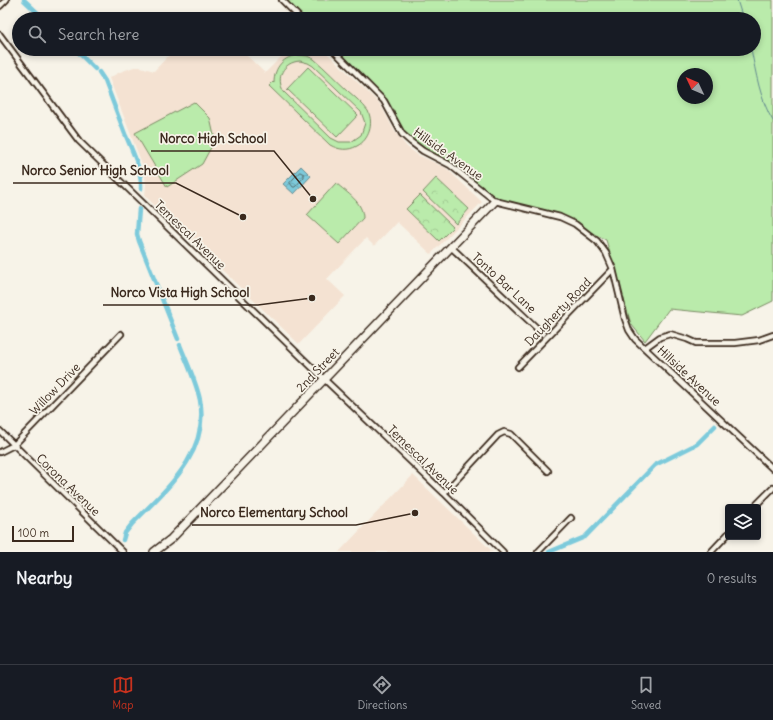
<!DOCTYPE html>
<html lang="en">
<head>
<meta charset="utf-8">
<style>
  :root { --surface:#171b24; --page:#20242c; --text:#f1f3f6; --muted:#9ea1a6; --line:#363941; --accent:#c8321e }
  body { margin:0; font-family:Delius,sans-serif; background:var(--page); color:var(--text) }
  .controls { position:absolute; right:12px; bottom:12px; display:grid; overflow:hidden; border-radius:4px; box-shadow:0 2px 6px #0003 }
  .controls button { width:36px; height:36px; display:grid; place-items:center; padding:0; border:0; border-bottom:1px solid var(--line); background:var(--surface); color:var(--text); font:20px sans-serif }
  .compass { position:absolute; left:677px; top:68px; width:36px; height:36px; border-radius:50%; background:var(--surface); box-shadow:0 2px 6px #0003; rotate:314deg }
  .scale { position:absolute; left:12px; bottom:10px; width:62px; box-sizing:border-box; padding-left:4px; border:2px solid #3b2a1e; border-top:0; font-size:11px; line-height:14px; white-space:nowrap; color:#3b2a1e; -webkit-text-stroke:3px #f7f3e8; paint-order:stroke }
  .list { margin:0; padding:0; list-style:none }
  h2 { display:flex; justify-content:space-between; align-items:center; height:52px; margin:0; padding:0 16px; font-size:17px }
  h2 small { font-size:13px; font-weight:400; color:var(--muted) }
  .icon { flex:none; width:22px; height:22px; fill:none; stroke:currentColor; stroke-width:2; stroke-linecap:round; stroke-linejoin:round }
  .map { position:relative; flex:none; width:773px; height:552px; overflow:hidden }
  .search { position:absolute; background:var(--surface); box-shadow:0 2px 6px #0003; left:12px; right:12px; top:12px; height:44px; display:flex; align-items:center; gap:10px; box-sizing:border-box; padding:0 14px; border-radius:22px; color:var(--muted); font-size:15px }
  .sheet { height:112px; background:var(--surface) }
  nav { display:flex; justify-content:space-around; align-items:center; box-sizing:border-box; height:56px; border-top:1px solid var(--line); background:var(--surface); font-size:11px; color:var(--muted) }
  nav a { display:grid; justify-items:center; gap:2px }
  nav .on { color:var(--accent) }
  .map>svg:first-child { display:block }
  .built { fill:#f4e2d2 }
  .grass { fill:#baebab; stroke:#7a8a64; fill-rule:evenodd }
  .park { fill:url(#park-crowns); stroke:#7a8a64 }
  .water { fill:url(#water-waves); stroke:#638a8f }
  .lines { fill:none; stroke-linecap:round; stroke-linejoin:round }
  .shore { stroke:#556a6a; stroke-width:1 }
  .stream { stroke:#638a8f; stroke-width:1 }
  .canal { stroke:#7dcadb; stroke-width:4.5 }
  .street-casing { stroke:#3b2a1e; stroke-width:8 }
  .secondary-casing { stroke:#3b2a1e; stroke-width:10 }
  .street { stroke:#f7f3e8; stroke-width:4.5 }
  .secondary { stroke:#f7f3e8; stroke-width:7 }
  .labels { text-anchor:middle; stroke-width:3.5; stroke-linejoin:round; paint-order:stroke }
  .street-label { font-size:12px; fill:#3b2a1e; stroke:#f7f3e8 }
  .leader { fill:none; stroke:#3b2a1e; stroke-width:1.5 }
  .callout-dot { fill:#3b2a1e; stroke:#f7f3e8; stroke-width:1.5 }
  .callout-label { font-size:13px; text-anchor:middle; font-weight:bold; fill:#3b2a1e; stroke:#f7f3e8; stroke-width:3.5; stroke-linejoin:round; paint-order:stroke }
</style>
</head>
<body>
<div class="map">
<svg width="773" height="552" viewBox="0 0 773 552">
  <defs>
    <pattern id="park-crowns" width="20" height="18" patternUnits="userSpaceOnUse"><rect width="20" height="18" fill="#baebab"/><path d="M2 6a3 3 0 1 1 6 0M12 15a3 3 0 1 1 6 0" fill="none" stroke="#a1ca93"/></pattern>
    <pattern id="water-waves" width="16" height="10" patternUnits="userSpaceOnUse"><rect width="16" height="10" fill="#7dcadb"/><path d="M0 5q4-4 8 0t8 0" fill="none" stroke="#68a4b1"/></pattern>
  </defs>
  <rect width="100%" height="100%" fill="#f7f3e8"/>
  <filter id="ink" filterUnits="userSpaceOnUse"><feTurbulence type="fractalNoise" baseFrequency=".025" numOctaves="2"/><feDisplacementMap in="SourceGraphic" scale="8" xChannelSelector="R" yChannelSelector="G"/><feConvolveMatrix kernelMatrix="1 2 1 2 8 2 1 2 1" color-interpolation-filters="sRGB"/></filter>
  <g filter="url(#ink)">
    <!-- built -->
    <path class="built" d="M175 49H240L265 73 289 49H323L380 104 395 132 407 147 418 155 446 168 482 202 431 254 397 222 374 246 366 238 327 279 345 296 299 344 145 196 146 185 144 169 109 78 120 72 134 67H141L154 71Z
      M413 475 493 552H339Z"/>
    <!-- grass -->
    <path class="grass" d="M290 0H773V301L742 316 669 309 645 341 631 324 606 240 560 217 495 201 450 165 423 151 402 134 384 101 332 49H754V19H301L285 3ZM683 74H707V98H683Z
      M299 55 307 56 314 59C326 69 337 81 348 91 355 97 363 104 368 111 374 124 369 140 357 146 348 151 339 150 330 145L269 86 273 82 274 83C274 67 284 56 299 55ZM300 61 308 63 313 66 361 112 365 123 361 135 351 142H339L331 138 284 92C275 78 283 62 300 61Z
      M308 67 358 115 337 137 287 89Z
      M194 102 210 118 215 140 202 164 167 187 135 133Z
      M336 183C347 193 363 202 363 218L339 244 307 215Z"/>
    <!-- park -->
    <path class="park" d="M436 178 469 209 456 224 423 192Z
      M420 195 453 227 439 241 406 209Z"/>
    <!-- water -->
    <path class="water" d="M301 166 311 176 294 194 283 184Z"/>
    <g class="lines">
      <!-- shore -->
      <path class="shore" d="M300 172 304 174V177L295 187H293L290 183Z"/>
      <!-- stream -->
      <path class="stream" d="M737 0 743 19
        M751 49C756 73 760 100 773 121"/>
      <!-- canal -->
      <path class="canal" d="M24 0 44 19
        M75 49 95 69
        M99 72 105 81 125 134
        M126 136C133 153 142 170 141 189
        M139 209 137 234 139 241 178 339
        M123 540 125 533 132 524C165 490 210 454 200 400 196 381 187 363 180 345
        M549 552 585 537 655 465 697 444 715 426"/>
      <defs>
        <path id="street" d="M282 0 301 19
          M0 6 6 0
          M0 35 79 141 324 379 444 493 503 552
          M332 49 384 101 402 134 411 142 423 151 450 165 495 201 560 217 575 224 597 241 606 253 613 269 625 319 629 330 635 339 773 469
          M451 247 543 334
          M645 348 660 337 670 334 687 339 696 343H735L759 340 773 335
          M518 367 613 269
          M0 431 123 552
          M0 452 14 445 121 334
          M444 493 498 435 504 432 511 434 548 471
          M754 507 773 488
          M538 552 571 518
          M711 552 728 534"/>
        <path id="secondary" d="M154 552 171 539 495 201"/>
      </defs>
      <!-- street casing -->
      <use href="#street" class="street-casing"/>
      <!-- secondary casing -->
      <use href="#secondary" class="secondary-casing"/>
      <!-- street -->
      <use href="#street" class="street"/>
      <!-- secondary -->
      <use href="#secondary" class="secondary"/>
    </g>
  </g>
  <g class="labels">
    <!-- street labels -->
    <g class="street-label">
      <text transform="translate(448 154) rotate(35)" y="4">Hillside Avenue</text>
      <text transform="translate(190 235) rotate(44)" y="4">Temescal Avenue</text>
      <text transform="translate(504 283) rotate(43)" y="4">Tonto Bar Lane</text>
      <text transform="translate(558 312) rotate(-46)" y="4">Daugherty Road</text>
      <text transform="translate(318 370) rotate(-46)" y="4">2nd Street</text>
      <text transform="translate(689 376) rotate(43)" y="4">Hillside Avenue</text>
      <text transform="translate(55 389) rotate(-46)" y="4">Willow Drive</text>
      <text transform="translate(423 460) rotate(44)" y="4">Temescal Avenue</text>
      <text transform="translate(68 485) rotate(44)" y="4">Corona Avenue</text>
    </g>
  </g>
  <!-- callouts -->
  <path class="leader" d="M313 199L274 151H151M243 217L176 183H13M312 298L258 305H103M415 513L356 525H192"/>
  <g class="callout-dot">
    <circle cx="313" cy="199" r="4"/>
    <circle cx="243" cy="217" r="4"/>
    <circle cx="312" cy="298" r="4"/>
    <circle cx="415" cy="513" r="4"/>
  </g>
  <g class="callout-label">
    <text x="213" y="143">Norco High School</text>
    <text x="95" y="175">Norco Senior High School</text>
    <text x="180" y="297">Norco Vista High School</text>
    <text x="274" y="517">Norco Elementary School</text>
  </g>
</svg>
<div class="controls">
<button><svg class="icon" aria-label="layers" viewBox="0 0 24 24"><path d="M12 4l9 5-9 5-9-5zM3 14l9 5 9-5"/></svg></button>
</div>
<svg class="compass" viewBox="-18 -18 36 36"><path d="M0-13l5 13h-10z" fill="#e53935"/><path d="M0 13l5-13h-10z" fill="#9ea1a6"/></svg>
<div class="scale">100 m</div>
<div class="search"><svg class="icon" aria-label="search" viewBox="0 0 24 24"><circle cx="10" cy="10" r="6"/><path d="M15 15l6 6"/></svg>Search here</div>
</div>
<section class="sheet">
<h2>Nearby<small>0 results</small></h2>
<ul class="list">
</ul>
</section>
<nav>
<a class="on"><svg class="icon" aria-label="map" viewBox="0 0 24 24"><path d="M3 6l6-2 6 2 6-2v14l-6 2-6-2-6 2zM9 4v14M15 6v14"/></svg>Map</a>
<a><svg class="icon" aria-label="directions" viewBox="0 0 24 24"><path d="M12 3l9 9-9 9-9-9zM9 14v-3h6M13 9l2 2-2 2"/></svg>Directions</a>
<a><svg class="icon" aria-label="saved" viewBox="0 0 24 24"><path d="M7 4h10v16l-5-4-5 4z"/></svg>Saved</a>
</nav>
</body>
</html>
